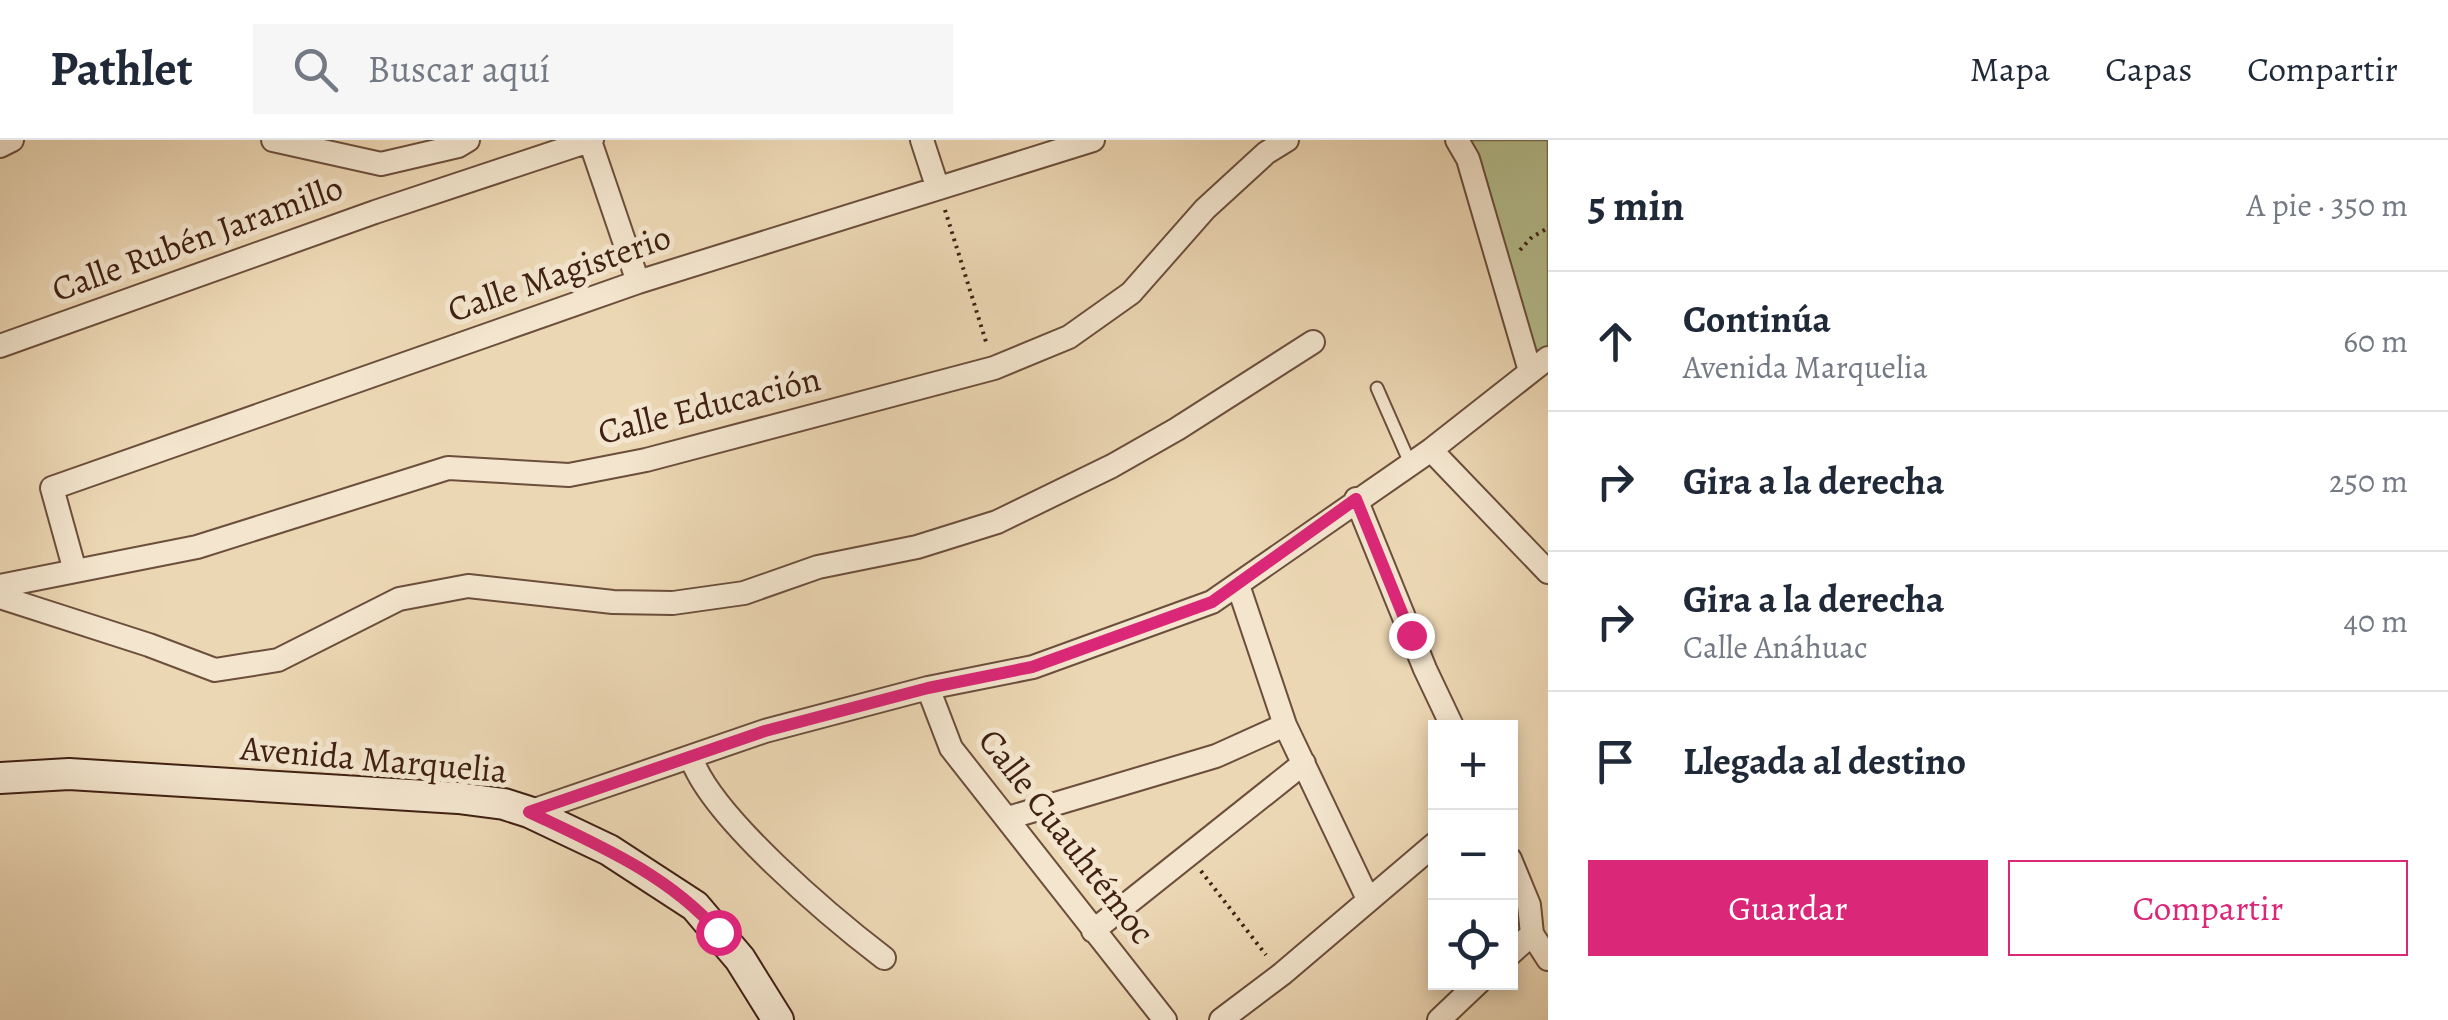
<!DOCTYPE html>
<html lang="es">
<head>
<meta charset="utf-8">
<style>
  :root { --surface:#fff; --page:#f6f6f7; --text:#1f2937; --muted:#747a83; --line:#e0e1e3; --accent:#db2777 }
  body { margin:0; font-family:Alegreya,serif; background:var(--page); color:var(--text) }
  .controls { position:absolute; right:30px; bottom:30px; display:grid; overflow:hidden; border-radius:0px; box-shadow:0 5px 15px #0003 }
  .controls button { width:90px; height:90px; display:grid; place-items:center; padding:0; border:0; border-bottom:2px solid var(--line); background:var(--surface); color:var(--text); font:50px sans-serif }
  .stop { position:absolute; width:30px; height:30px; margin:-22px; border:8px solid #db2777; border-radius:50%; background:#fff }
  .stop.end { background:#db2777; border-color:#fff; box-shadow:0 2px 10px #0008 }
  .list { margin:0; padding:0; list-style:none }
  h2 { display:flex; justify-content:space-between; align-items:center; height:130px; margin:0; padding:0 40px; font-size:42px }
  h2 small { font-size:32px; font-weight:400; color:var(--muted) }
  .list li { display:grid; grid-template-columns:65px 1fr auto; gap:30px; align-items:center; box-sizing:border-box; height:140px; padding:0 40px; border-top:2px solid var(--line) }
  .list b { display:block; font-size:38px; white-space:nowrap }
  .list p { margin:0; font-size:32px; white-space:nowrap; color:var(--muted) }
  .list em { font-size:32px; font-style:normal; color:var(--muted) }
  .actions { display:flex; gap:20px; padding:30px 40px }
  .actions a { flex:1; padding:22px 0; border:2px solid var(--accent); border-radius:0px; text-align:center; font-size:35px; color:var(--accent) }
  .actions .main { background:var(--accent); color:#fff }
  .icon { flex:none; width:55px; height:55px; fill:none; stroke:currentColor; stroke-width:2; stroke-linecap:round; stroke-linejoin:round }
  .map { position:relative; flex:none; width:1548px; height:880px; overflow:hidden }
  header { display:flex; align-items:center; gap:60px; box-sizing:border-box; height:140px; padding:0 50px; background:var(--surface); border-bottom:2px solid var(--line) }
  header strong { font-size:48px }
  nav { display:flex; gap:55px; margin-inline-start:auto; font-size:35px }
  .search { width:700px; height:90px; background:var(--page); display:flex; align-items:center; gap:25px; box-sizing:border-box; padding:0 35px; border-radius:0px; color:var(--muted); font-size:38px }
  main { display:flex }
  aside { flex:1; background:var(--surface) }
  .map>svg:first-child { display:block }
  .grass { fill:#b6bf8f; stroke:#7b7051; stroke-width:2.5 }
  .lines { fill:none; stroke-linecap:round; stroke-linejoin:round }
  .service-casing { stroke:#6b4e3b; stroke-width:15 }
  .minor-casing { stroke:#6b4e3b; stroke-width:26 }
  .secondary-casing { stroke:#402013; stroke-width:34 }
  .path { stroke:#402013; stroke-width:4; stroke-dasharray:2.5 5; stroke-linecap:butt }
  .service { stroke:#f3e5ce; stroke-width:11 }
  .minor { stroke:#f3e5ce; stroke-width:22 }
  .secondary { stroke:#f3e5ce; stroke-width:30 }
  .route { stroke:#db2777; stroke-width:12 }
  .labels { text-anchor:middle; stroke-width:10; stroke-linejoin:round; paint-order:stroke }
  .street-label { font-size:35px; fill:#402013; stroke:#f3e5ce }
</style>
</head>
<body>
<header>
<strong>Pathlet</strong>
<div class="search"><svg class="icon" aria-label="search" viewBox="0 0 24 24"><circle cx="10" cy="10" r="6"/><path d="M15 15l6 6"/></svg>Buscar aquí</div>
<nav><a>Mapa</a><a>Capas</a><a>Compartir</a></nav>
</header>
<main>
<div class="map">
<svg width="1548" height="880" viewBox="0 0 1548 880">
  <rect width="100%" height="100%" fill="#ecd7b4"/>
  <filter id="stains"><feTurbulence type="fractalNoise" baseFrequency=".002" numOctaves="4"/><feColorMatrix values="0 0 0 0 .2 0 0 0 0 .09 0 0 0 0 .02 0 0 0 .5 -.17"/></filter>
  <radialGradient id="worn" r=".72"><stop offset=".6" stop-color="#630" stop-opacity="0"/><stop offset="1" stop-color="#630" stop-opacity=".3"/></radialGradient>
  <!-- grass -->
  <path class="grass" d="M1457 0H1548V218L1530 231Z"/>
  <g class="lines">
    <defs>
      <path id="service" d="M1377 248 1410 323"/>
      <path id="minor" d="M273 0 381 24 458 6 468 0
        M922 0 937 46
        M1457 0 1468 19 1530 231
        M590 1 638 142
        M0 6 12 0
        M0 206 375 72 592 0
        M1431 310 1548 432
        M1356 359 1425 529 1453 588
        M75 431 52 348 638 142 1093 0
        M1238 445 1285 585 1368 759
        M0 446 197 407 448 328 569 335 646 320 994 228 1069 197 1131 153 1205 69 1266 13 1287 0
        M0 457 149 505 215 530 278 520 399 459 468 446 613 462 673 463 744 453 818 427 917 407 997 382 1112 326 1177 289 1313 202
        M928 548 951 608 1165 880
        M691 617C710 676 833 779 884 818
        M529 672 765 591 928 548 1033 527 1212 462 1431 310 1548 218
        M1008 678 1216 616 1285 585
        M1510 719 1529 765 1532 794 1510 814
        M1093 791 1304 623
        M1532 794 1548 819
        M1221 880 1282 834 1436 703
        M1439 880 1479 842"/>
      <path id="secondary" d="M0 638 69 634 458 658 504 664 529 672 609 710 695 766 740 819 778 880"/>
    </defs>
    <!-- service casing -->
    <use href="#service" class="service-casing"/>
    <!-- minor casing -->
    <use href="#minor" class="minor-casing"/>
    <!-- secondary casing -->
    <use href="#secondary" class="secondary-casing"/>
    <!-- path -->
    <path class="path" d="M945 70 987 205
      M1520 110 1532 97 1548 88
      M1201 731 1266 815"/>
    <!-- service -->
    <use href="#service" class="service"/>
    <!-- minor -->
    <use href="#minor" class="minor"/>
    <!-- secondary -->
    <use href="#secondary" class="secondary"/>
  </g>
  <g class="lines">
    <!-- route -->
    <path class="route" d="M718 792C669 735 596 704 529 672L765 591 928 548 1032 527 1212 462 1356 359 1411 495"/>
  </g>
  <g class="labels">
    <!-- street labels -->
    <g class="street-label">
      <text transform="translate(197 98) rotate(-20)" y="12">Calle Rubén Jaramillo</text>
      <text transform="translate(559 133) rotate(-19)" y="12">Calle Magisterio</text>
      <text transform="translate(709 265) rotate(-14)" y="12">Calle Educación</text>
      <text transform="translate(374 619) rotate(5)" y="12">Avenida Marquelia</text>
      <text transform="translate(1067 696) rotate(52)" y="12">Calle Cuauhtémoc</text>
    </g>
  </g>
  <rect width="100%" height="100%" filter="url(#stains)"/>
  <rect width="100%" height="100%" fill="url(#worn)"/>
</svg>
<div class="controls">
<button>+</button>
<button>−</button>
<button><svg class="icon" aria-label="locate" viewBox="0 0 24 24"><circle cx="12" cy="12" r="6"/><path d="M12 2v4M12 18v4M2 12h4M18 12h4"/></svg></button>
</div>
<div class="stop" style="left:718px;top:792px"></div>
<div class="stop end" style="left:1411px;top:495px"></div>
</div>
<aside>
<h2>5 min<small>A pie · 350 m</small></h2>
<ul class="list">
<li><svg class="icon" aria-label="ahead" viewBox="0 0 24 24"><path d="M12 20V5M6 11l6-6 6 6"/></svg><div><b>Continúa</b><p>Avenida Marquelia</p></div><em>60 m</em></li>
<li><svg class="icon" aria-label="right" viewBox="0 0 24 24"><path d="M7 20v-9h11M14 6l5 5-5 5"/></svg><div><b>Gira a la derecha</b></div><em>250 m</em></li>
<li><svg class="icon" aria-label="right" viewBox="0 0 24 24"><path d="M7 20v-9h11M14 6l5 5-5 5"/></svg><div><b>Gira a la derecha</b><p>Calle Anáhuac</p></div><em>40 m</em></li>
<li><svg class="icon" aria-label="arrive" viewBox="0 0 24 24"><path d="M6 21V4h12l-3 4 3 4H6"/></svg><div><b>Llegada al destino</b></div></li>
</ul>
<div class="actions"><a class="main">Guardar</a><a>Compartir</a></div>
</aside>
</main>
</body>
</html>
